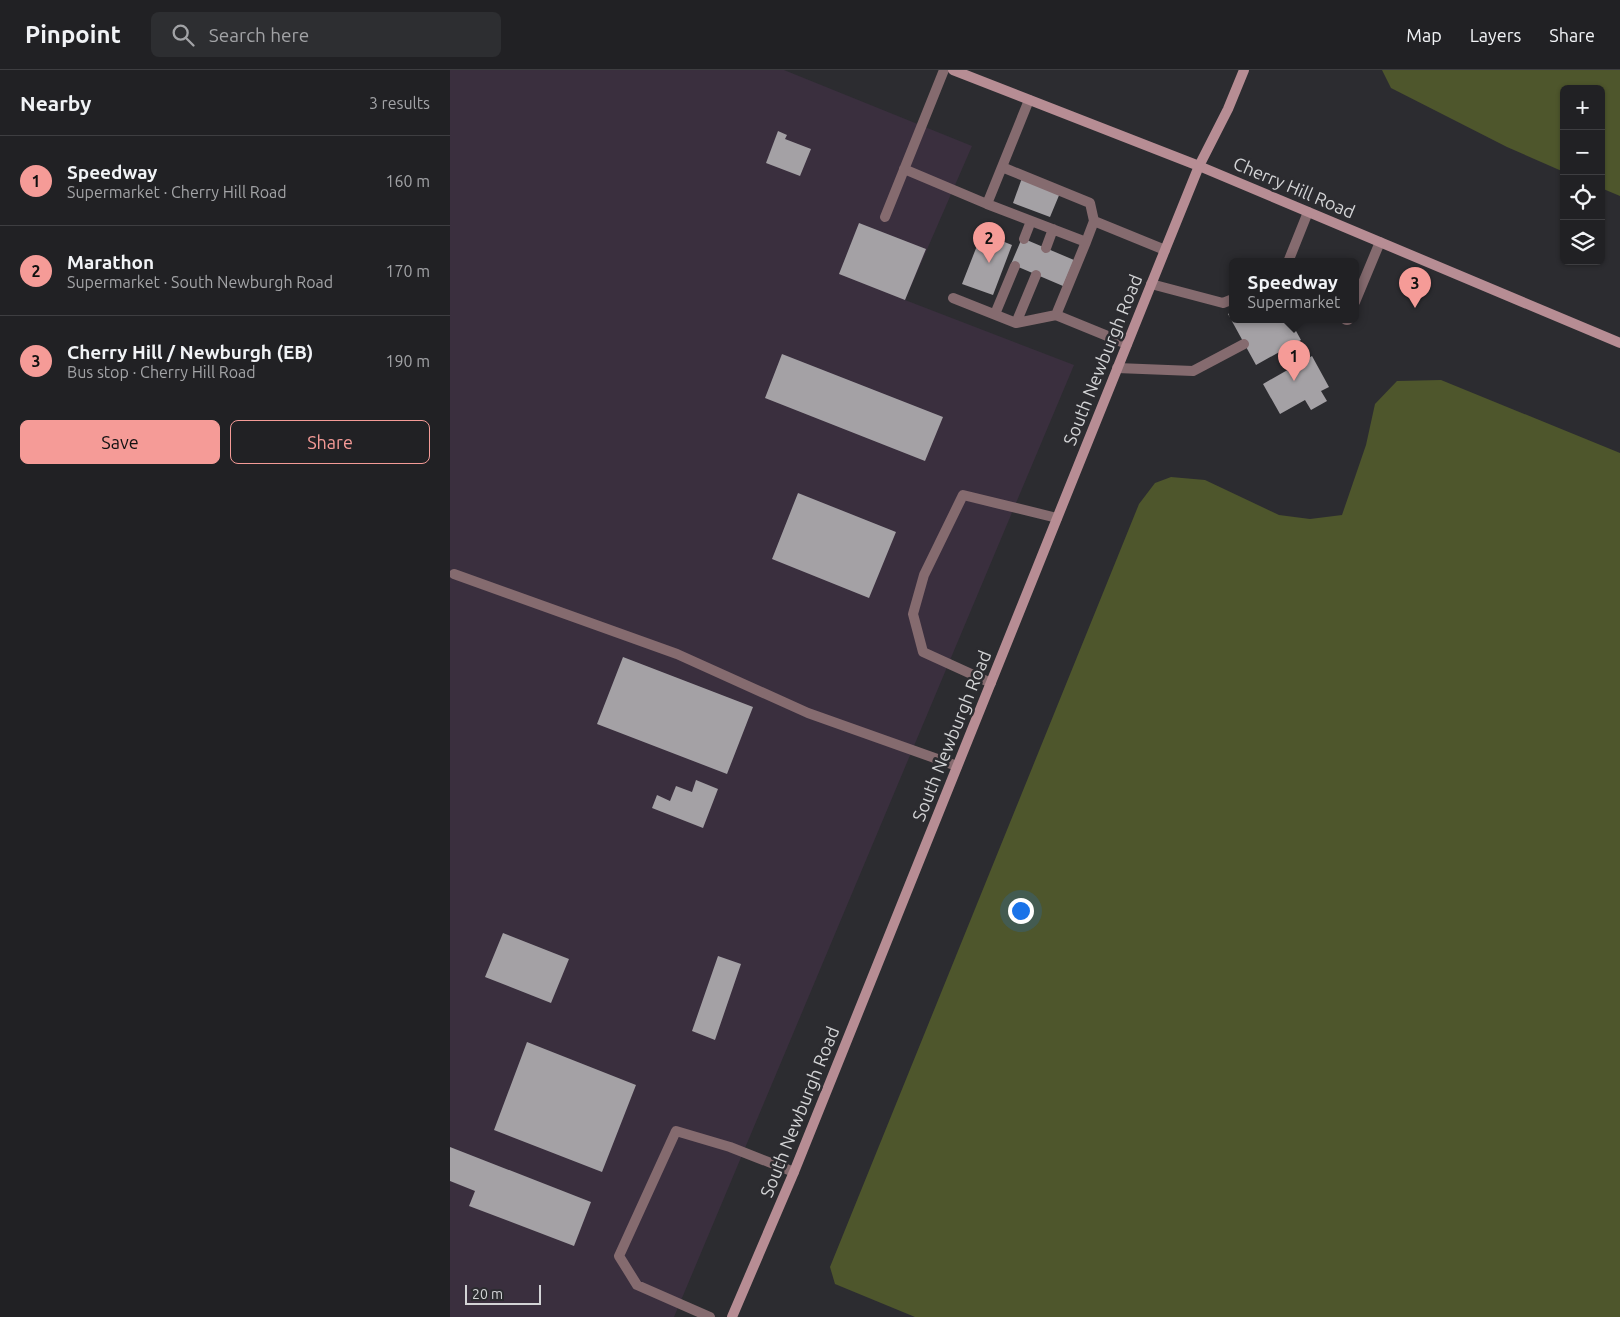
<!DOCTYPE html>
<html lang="en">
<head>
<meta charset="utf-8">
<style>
  :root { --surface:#212124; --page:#2d2e31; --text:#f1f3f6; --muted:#a2a3a6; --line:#3e3e41; --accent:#f59b97 }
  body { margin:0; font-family:Ubuntu,sans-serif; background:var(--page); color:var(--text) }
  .controls { position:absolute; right:15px; top:15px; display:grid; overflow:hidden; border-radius:8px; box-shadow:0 1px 4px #0004 }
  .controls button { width:45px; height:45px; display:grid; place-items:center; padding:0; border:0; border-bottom:1px solid var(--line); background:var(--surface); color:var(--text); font:25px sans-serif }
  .scale { position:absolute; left:15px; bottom:12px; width:76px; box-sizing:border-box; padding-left:5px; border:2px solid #d3d4d6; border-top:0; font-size:14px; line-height:18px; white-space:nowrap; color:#d3d4d6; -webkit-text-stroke:4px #2c2c30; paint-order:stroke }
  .you { position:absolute; left:570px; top:840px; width:18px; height:18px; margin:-12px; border:4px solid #fff; border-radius:50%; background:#1a73e8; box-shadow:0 0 0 8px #1a73e833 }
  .badge { display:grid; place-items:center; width:32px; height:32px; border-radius:50%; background:var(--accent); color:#111; font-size:16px; font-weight:700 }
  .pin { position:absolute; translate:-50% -41px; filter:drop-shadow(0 1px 2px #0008) }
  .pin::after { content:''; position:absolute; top:26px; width:18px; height:15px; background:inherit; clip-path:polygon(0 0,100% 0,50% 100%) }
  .popup { position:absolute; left:779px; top:188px; width:130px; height:65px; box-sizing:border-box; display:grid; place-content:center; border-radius:8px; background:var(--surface); filter:drop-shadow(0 1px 4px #0005); font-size:16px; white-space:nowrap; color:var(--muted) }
  .popup b { font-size:19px; color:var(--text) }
  .popup::after { content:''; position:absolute; left:50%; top:100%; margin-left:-10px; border:10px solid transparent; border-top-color:var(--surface) }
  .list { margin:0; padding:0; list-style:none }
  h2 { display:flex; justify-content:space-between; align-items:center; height:65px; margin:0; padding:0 20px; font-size:21px }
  h2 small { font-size:16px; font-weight:400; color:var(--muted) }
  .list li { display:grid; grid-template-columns:32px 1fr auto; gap:15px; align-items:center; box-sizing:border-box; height:90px; padding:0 20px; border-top:1px solid var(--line) }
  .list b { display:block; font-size:19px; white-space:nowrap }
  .list p { margin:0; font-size:16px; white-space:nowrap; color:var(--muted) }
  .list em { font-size:16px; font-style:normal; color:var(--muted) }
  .actions { display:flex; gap:10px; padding:15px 20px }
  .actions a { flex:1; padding:11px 0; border:1px solid var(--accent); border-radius:8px; text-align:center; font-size:18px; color:var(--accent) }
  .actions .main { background:var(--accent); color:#111 }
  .icon { flex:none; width:28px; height:28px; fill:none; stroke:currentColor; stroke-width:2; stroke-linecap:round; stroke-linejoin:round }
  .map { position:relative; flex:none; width:1170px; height:1247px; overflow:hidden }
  header { display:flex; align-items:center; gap:30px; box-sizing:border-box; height:70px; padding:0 25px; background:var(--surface); border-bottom:1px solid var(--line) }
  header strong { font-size:24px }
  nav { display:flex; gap:28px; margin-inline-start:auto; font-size:18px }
  .search { width:350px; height:45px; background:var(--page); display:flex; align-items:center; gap:12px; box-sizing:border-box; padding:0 18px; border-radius:8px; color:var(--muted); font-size:19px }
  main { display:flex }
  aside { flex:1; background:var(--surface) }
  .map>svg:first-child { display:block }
  .industrial { fill:#3a2f3e }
  .green { fill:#4e562c }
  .building { fill:#a4a1a5 }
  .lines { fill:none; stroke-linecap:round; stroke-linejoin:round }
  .lane { stroke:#856b6f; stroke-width:10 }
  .secondary { stroke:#b78d94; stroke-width:10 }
  .labels { text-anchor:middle; stroke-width:5; stroke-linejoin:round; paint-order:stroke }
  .street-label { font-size:18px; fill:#d3d4d6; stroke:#2c2c30 }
</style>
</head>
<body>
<header>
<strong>Pinpoint</strong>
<div class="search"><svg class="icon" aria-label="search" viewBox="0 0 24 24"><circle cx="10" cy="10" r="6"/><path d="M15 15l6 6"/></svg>Search here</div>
<nav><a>Map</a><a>Layers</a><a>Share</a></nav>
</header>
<main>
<aside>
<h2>Nearby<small>3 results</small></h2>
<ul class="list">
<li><span class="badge">1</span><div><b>Speedway</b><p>Supermarket · Cherry Hill Road</p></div><em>160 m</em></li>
<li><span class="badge">2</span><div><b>Marathon</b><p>Supermarket · South Newburgh Road</p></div><em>170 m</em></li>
<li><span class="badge">3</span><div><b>Cherry Hill / Newburgh (EB)</b><p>Bus stop · Cherry Hill Road</p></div><em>190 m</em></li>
</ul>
<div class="actions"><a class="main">Save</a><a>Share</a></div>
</aside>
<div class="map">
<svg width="1170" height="1247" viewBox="0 0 1170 1247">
  <rect width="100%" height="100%" fill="#2c2c30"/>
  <!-- industrial -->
  <path class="industrial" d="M0 0H334L522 76 455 230 624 295 224 1247H0Z"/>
  <!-- green -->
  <path class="green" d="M932 0H1170V126L1151 118V19H1114V102L1057 77 941 18Z
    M991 310 1170 383V1247H465L385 1214 380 1197 689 434 705 413 721 407 755 410 829 445 860 449 892 445 916 375 925 334 947 311Z"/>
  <!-- building -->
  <path class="building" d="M328 61 337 65 335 69 361 79 350 106 316 93Z
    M572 108 610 123 600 147 563 133Z
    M409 153 476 179 455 230 389 204Z
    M532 163 562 175 543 225 512 214Z
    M572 168 624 190 613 216 561 194Z
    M783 241V250H840L851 270 806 295 778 244Z
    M332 284 493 347 475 391 315 328Z
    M862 286 879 317 871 321 877 331 861 340 855 330 830 344 813 314Z
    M348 423 446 462 419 528 322 489Z
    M173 587 303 637 277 704 147 654Z
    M246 710 268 719 253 758 202 738 207 725 220 731 226 716 242 722Z
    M53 863 119 889 101 933 35 907Z
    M268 886 291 894 265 970 242 961Z
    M77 972 186 1015 152 1102 44 1060Z
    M0 1077 141 1132 124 1176 19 1136 25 1121 0 1111Z"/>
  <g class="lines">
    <!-- lane -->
    <path class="lane" d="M579 30 537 134 636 172 644 151 715 180
      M552 97 640 133 644 151
      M454 99 537 134
      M435 147 494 0
      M574 169 581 151
      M596 178 603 159
      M838 192 858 142
      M701 214 773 233 783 229
      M503 228 566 253 606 245 636 172
      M905 232 930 172
      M545 244 565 196
      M606 245 677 274
      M896 250H898
      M566 253 586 205
      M667 298 743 301 794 274
      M4 504 227 584 358 643 507 696
      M541 613 473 582 463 544 474 505 513 425 607 448
      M260 1247 187 1215 169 1186 226 1061 280 1077 344 1102"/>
    <!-- secondary -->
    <path class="secondary" d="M503 0 749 96 1170 273
      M282 1247 344 1102 715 180 749 96 778 39 794 0"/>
  </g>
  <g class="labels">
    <!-- street labels -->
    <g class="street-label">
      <text transform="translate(844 118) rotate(23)" y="6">Cherry Hill Road</text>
      <text transform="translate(653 290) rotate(-68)" y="6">South Newburgh Road</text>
      <text transform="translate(502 666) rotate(-68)" y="6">South Newburgh Road</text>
      <text transform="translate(350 1042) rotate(-68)" y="6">South Newburgh Road</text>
    </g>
  </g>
</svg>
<div class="controls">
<button>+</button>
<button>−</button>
<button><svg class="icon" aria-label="locate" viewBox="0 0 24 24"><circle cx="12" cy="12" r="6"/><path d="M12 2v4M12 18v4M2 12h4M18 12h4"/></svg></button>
<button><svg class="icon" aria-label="layers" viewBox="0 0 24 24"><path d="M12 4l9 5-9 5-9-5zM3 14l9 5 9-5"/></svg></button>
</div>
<div class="scale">20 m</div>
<div class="you"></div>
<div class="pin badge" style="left:844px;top:311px">1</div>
<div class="popup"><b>Speedway</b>Supermarket</div>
<div class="pin badge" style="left:539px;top:193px">2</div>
<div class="pin badge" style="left:965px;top:238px">3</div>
</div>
</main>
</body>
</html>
